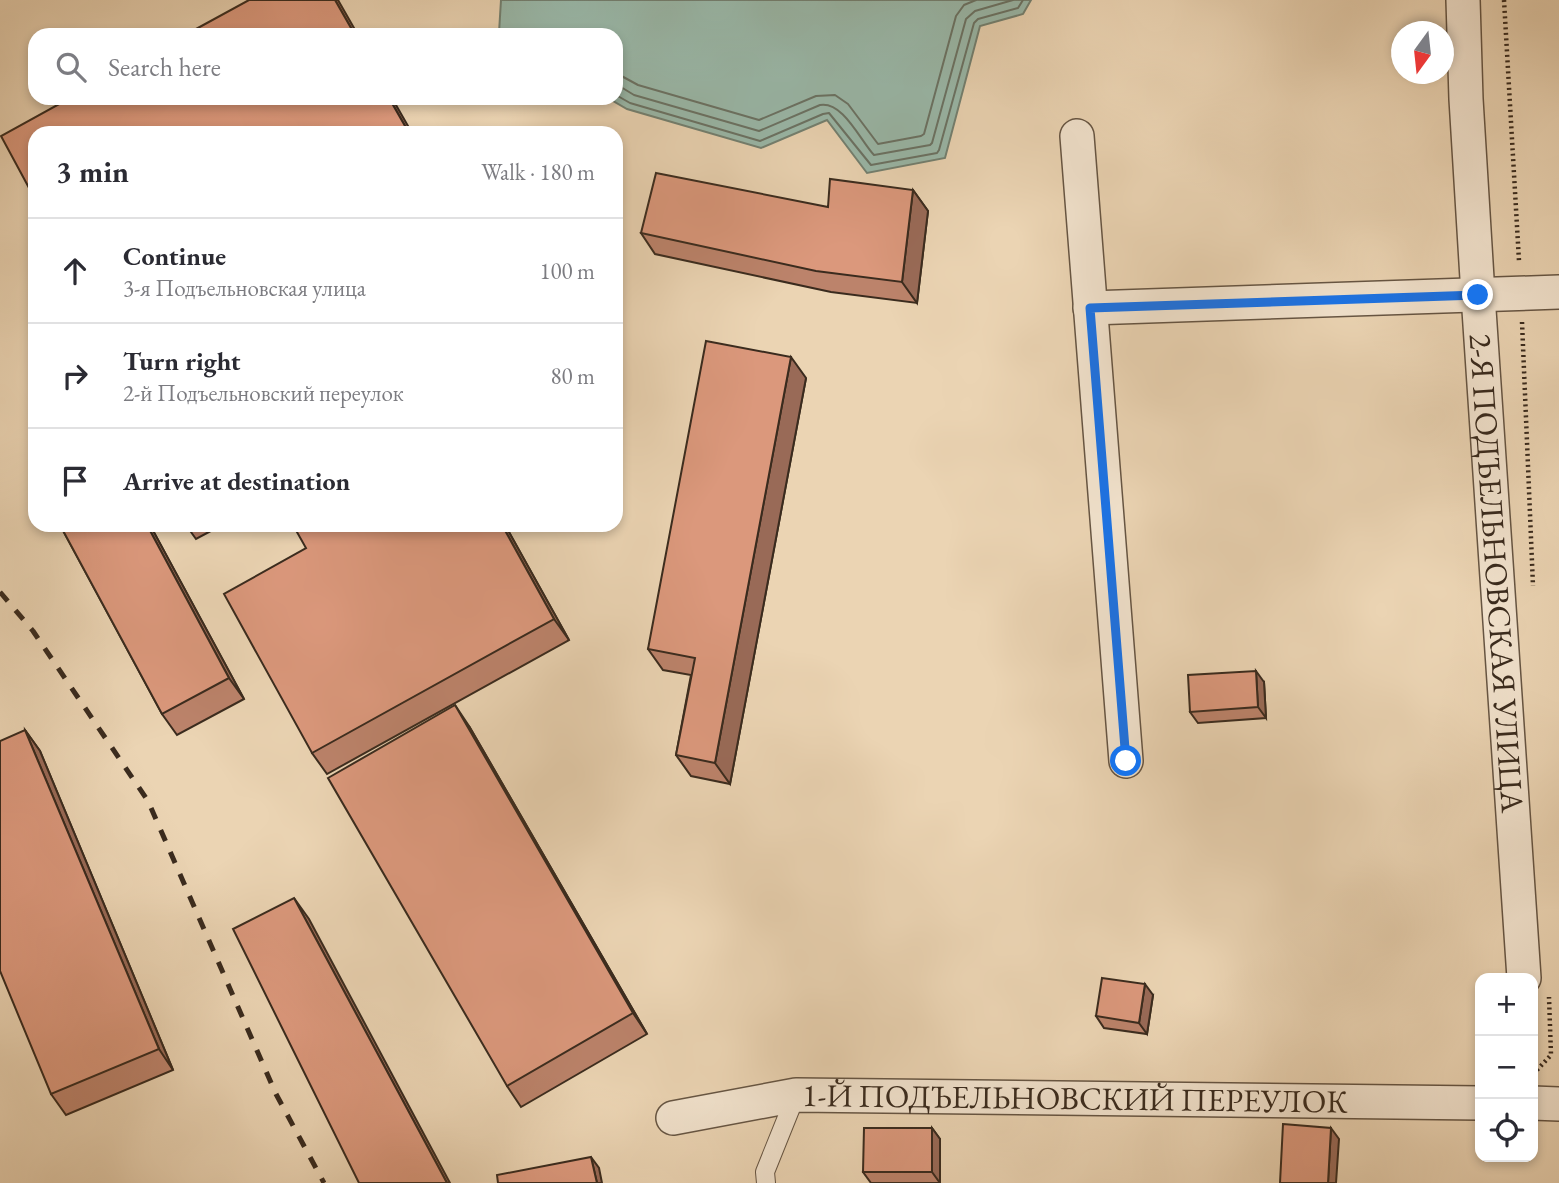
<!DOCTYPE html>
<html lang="en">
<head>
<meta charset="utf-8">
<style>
  :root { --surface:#fff; --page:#f7f7f7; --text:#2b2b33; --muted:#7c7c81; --line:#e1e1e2 }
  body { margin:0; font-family:"EB Garamond",serif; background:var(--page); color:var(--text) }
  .controls { position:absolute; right:21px; bottom:21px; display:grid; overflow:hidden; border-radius:14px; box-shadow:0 4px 10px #0003 }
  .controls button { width:63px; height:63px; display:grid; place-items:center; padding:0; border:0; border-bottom:2px solid var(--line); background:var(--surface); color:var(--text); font:35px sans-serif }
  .compass { position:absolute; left:1391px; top:21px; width:63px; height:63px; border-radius:50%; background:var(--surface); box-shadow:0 4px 10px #0003; rotate:195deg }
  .stop { position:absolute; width:21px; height:21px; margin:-16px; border:5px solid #1a73e8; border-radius:50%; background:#fff }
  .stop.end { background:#1a73e8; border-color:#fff; box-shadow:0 2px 7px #0008 }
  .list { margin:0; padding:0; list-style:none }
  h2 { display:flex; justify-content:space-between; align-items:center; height:91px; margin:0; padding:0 28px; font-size:30px }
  h2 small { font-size:23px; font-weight:400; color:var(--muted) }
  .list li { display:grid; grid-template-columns:46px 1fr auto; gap:21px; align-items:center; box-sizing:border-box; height:105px; padding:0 28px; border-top:2px solid var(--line) }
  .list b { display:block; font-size:26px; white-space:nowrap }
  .list p { margin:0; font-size:23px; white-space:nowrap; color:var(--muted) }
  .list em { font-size:23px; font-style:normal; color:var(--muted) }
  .icon { flex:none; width:38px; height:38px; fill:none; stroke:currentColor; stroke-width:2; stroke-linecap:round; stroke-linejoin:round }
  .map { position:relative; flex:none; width:1559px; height:1183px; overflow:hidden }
  .search { position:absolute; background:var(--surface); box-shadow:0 4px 10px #0003; left:28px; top:28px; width:595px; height:77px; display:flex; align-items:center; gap:18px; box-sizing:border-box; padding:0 24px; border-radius:21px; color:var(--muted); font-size:26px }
  .panel { position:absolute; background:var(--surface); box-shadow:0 4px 10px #0003; left:28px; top:126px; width:595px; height:406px; border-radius:21px }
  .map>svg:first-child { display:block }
  .water { fill:#99b8a9; stroke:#738071; stroke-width:2 }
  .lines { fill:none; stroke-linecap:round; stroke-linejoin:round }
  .shore { stroke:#6a7264; stroke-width:2 }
  .lane-casing { stroke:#665543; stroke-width:20 }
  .street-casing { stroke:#665543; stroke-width:36 }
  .path { stroke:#3a2b1e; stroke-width:4.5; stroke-dasharray:2 3.5; stroke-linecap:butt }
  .lane { stroke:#f2e3ce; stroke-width:18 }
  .street { stroke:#f2e3ce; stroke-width:33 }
  .rail { stroke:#3a2b1e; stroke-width:5; stroke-dasharray:12 12; stroke-linecap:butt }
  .wall { fill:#bc836b; stroke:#3a2b1e; stroke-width:2 }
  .shaded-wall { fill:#996a57; stroke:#3a2b1e; stroke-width:2 }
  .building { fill:#db987c; stroke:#3a2b1e; stroke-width:2 }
  .route { stroke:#1a73e8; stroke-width:9 }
  .labels { text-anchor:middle; stroke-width:5; stroke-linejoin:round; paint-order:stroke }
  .street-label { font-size:32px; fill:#3a2b1e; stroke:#f2e3ce }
</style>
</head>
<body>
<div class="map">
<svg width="1559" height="1183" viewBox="0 0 1559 1183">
  <rect width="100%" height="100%" fill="#ebd4b3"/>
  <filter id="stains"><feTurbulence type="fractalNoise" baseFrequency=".00286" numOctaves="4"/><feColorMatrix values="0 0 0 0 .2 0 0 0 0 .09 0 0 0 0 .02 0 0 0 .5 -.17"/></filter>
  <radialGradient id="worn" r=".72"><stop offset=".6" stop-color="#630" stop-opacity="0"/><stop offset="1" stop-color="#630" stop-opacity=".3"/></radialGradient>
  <!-- water -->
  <path class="water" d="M501 0H1031L1023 14 980 26 945 158 867 173 827 120 761 148 627 109 608 98H616V35H503L499 33Z"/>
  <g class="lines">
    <!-- shore -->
    <path class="shore" d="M616 73 638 85 759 120 816 96 835 95 848 104 878 144 921 136 924 134 956 16 964 5 976 0
      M616 84 634 95 759 131 820 105C843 101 860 140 874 155L930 145 932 143 966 19 975 11 1013 0
      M616 95 630 103 760 141 823 114 829 113 871 165 937 153 939 150 974 23 978 19 1018 8 1023 0"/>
    <defs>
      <path id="lane" d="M766 1183 765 1172 796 1095"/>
      <g id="street">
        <path id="s1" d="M1463 0 1466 99 1478 295 1524 978"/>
        <path d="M1077 136 1126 761"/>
        <path d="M1090 308 1559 292"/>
        <path d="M1533 1103 1559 1104"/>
        <path id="s2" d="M673 1118 796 1095 1480 1103"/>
      </g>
    </defs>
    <!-- lane casing -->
    <use href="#lane" class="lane-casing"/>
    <!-- street casing -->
    <use href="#street" class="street-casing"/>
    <!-- path -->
    <path class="path" d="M1504 0 1519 261
      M1522 322 1533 586
      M1537 1070 1551 1055 1549 997"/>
    <!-- lane -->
    <use href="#lane" class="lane"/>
    <!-- street -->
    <use href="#street" class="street"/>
    <!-- rail -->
    <path class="rail" d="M0 592 33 631 148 801 276 1094 324 1183"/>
  </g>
  <!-- wall -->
  <path class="wall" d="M913 190 928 211 917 303 831 292 655 254 641 233 828 207Z
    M806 378 730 784 691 776 676 755 691 675 663 670 648 649Z
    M60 525H150L244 699 177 735 162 714Z
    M186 525H222L196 539Z
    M505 525 569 640 327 774 312 753Z
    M1264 682 1266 718 1198 723 1190 712Z
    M469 726 647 1034 521 1107 507 1086Z
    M25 730 40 751 173 1070 66 1115 51 1094Z
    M1153 995 1147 1034 1104 1028 1096 1016Z
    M932 1128 940 1139V1183H871L863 1172Z"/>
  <!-- shaded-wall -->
  <path class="shaded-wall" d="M335 0H338L358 35H355Z
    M389 98H392L412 133H409Z
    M913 190 928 211 917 303 902 282Z
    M791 357 806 378 730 784 715 763Z
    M147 525H150L244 699 229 678Z
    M502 525H505L569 640 554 619Z
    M1256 671 1264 682 1266 718 1258 707Z
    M455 705 469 726 647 1034 633 1013Z
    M25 730 40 751 173 1070 159 1049Z
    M294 898 309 919 450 1183H447Z
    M1145 984 1153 995 1147 1034 1139 1023Z
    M932 1128 940 1139V1183L932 1172Z
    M1331 1128 1339 1139 1336 1183H1328Z
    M591 1157 599 1168 602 1183H597Z"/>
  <!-- building -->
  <path class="building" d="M249 0H335L355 35H185Z
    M70 98H389L409 133H35V199L1 136Z
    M656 173 828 207 830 179 913 190 902 282 816 271 641 233Z
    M706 341 791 357 715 763 676 755 695 658 648 649Z
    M60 525H147L229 678 162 714Z
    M293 525H502L554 619 312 753 224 594 306 548Z
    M1256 671 1258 707 1190 712 1188 675Z
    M455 705 633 1013 507 1086 328 778Z
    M25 730 159 1049 51 1094 0 971V741Z
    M294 898 447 1183H359L233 929Z
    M1102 978 1145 984 1139 1023 1096 1016Z
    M1283 1124 1331 1128 1328 1183H1280Z
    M864 1128H932V1172H863Z
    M591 1157 597 1183H498L497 1175Z"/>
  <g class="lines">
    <!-- route -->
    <path class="route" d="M1126 761 1090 308 1478 295"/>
  </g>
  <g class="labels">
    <!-- street labels -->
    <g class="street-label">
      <text dy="11" stroke="none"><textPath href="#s1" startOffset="574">2-Я ПОДЪЕЛЬНОВСКАЯ УЛИЦА</textPath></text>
      <text dy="11" stroke="none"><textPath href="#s2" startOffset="404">1-Й ПОДЪЕЛЬНОВСКИЙ ПЕРЕУЛОК</textPath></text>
    </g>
  </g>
  <rect width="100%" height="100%" filter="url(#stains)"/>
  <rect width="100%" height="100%" fill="url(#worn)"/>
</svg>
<div class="controls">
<button>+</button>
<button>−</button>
<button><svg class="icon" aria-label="locate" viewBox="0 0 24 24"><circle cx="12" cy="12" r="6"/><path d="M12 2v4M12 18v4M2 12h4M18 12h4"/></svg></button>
</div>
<svg class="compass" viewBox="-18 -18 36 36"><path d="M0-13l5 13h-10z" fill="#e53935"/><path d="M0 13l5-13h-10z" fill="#7c7c81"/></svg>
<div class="stop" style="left:1126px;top:761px"></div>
<div class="stop end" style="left:1478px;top:295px"></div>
<div class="search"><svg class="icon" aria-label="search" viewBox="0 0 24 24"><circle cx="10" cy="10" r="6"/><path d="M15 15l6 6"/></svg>Search here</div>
<section class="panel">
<h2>3 min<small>Walk · 180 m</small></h2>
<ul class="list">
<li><svg class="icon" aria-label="ahead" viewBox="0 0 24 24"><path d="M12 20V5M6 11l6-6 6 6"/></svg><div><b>Continue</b><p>3-я Подъельновская улица</p></div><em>100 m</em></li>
<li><svg class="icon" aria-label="right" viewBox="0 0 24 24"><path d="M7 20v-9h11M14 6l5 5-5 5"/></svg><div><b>Turn right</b><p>2-й Подъельновский переулок</p></div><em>80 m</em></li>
<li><svg class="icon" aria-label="arrive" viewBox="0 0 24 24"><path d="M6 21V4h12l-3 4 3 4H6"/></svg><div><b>Arrive at destination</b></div></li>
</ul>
</section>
</div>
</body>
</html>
